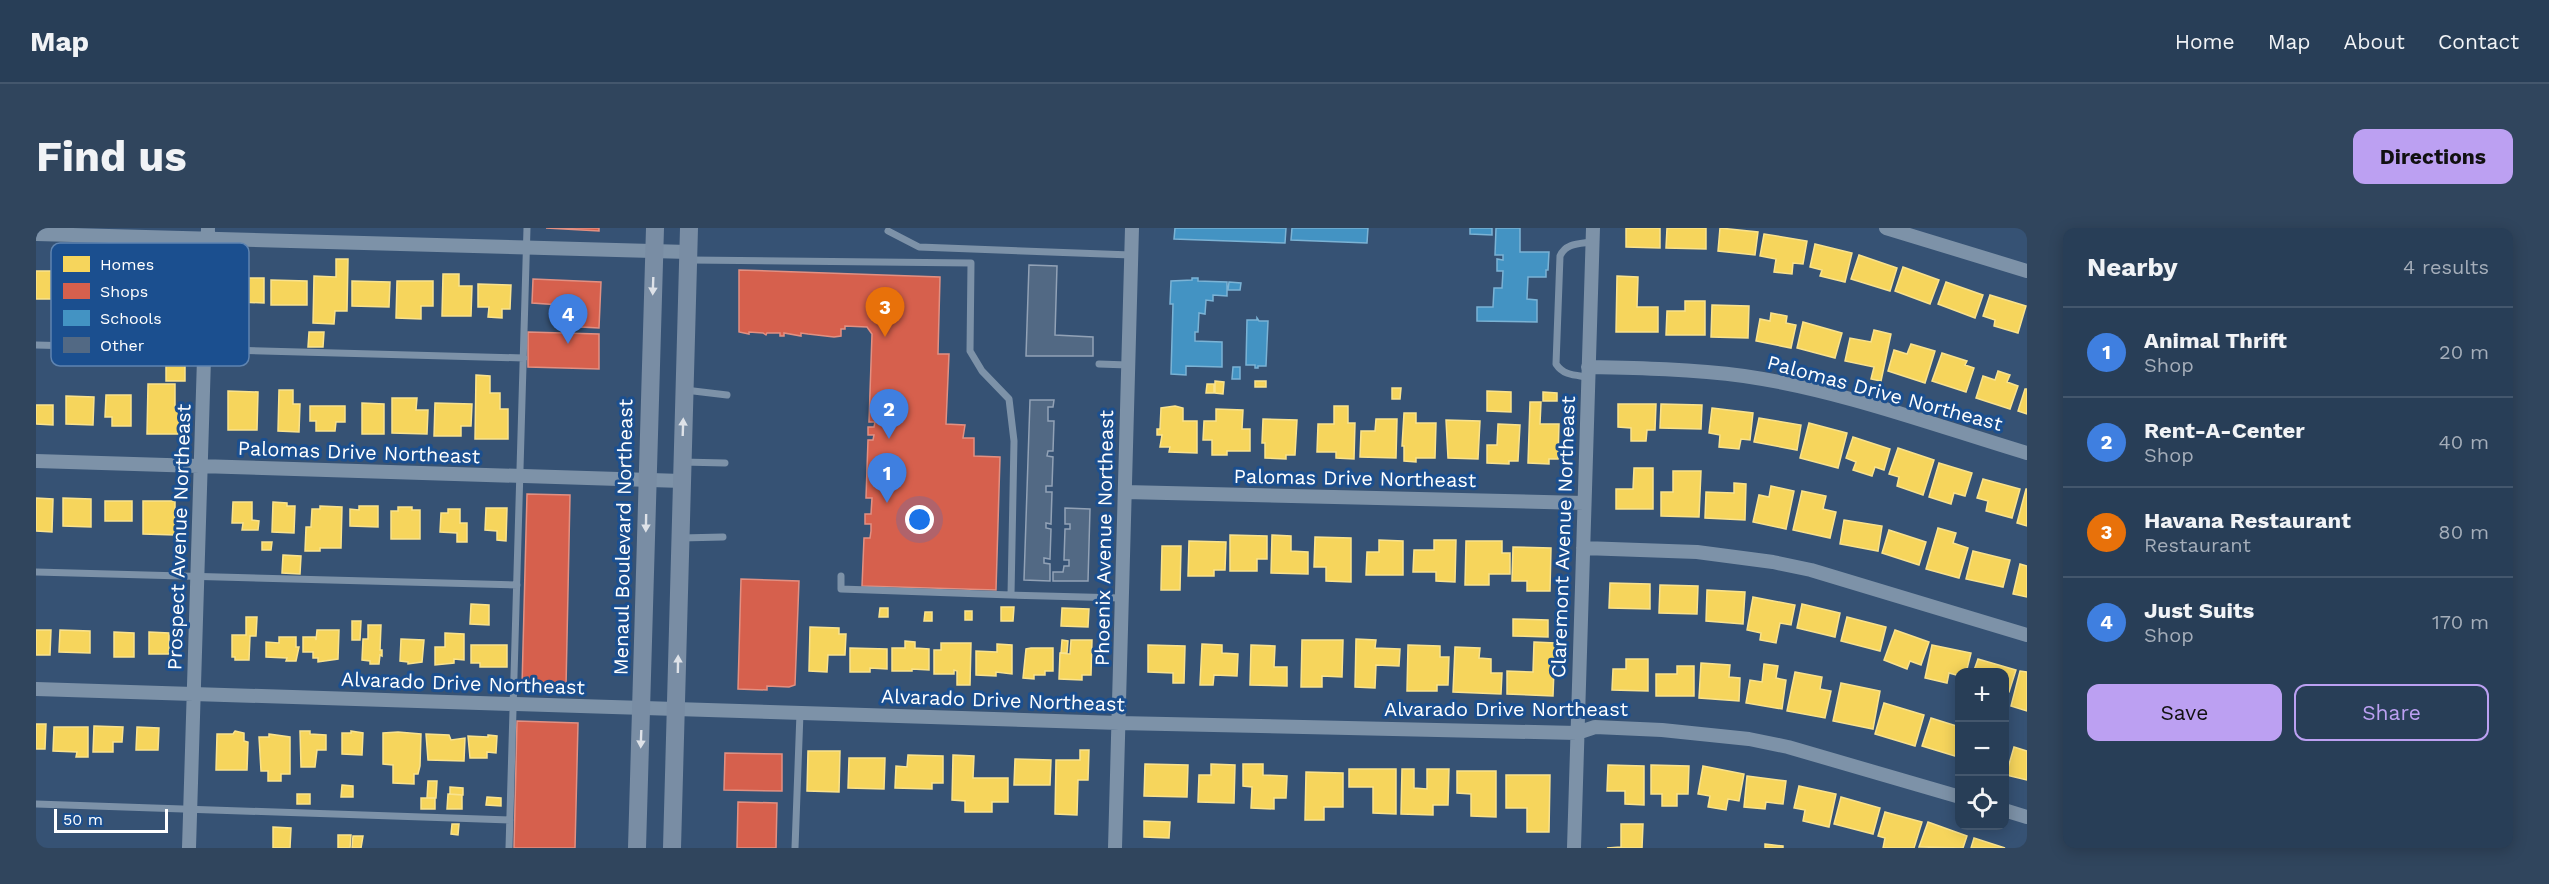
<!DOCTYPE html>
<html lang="en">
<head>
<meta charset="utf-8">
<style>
  :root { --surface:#283e57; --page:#30455d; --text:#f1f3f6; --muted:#a5aeba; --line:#44576d; --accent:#bca0f2 }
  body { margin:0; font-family:"Work Sans",sans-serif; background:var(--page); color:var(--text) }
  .controls { position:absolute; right:18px; bottom:18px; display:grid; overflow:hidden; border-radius:12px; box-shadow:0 3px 15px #0003 }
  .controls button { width:54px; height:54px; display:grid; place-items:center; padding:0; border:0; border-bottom:2px solid var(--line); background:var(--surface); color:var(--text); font:30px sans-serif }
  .scale { position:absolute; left:18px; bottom:15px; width:114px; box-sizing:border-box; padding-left:6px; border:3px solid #fff; border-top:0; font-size:16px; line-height:21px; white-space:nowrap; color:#fff; -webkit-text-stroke:4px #1b4f8f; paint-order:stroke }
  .you { position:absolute; left:884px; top:292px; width:21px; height:21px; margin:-15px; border:4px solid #fff; border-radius:50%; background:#1a73e8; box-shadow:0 0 0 9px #1a73e833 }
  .badge { display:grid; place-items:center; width:39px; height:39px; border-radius:50%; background:var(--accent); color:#fff; font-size:20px; font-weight:700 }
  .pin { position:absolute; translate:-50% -50px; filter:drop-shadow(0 2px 3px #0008) }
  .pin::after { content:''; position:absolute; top:32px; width:21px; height:18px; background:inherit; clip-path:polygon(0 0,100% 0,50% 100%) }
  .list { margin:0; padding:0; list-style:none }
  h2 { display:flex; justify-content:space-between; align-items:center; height:78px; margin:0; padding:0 24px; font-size:26px }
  h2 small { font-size:20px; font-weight:400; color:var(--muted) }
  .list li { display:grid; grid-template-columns:39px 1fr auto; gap:18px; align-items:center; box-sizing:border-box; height:90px; padding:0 24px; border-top:2px solid var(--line) }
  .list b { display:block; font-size:22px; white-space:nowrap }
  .list p { margin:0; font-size:20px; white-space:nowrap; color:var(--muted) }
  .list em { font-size:20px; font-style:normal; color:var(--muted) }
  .actions { display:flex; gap:12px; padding:18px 24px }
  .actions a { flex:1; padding:14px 0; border:2px solid var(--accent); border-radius:12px; text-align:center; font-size:21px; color:var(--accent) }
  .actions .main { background:var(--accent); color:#111 }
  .icon { flex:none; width:33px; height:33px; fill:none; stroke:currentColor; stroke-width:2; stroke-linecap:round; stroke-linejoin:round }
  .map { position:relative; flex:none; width:1991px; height:620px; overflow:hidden; border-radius:12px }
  header { display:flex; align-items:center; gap:36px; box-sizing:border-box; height:84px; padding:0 30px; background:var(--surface); border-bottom:2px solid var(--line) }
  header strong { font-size:28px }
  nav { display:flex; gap:33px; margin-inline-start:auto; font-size:21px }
  .intro { display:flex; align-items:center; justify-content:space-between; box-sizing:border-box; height:144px; padding:0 36px }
  h1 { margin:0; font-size:42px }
  .button { padding:15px 27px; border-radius:12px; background:var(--accent); color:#111; font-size:21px; font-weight:700 }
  main { display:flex; gap:36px; padding:0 36px }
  aside { flex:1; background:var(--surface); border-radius:12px; box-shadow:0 3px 15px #0003 }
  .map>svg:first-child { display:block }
  .homes { fill:#f6d55c; stroke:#f9e28d; stroke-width:1.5 }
  .shops { fill:#d6604d; stroke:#e29082; stroke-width:1.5 }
  .schools { fill:#4393c3; stroke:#7bb3d5; stroke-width:1.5 }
  .building { fill:#526984; stroke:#92a2b6; stroke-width:1.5 }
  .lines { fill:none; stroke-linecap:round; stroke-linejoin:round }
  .lane { stroke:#7d92a8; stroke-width:7 }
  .street { stroke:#7d92a8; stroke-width:14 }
  .secondary { stroke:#798da4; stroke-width:18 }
  .oneway { fill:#dee2e8 }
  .labels { text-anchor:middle; stroke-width:6; stroke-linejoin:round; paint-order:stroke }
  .street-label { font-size:20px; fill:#fff; stroke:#1b4f8f }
  .key { fill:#1b4f8f; stroke:#5f84b1; stroke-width:1.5 }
  .key-label { font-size:16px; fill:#fff }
</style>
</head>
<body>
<header>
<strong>Map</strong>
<nav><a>Home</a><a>Map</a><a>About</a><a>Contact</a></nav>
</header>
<div class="intro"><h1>Find us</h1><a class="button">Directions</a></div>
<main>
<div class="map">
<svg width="1991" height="620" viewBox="0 0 1991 620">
  <rect width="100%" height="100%" fill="#365274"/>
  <!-- homes -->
  <path class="homes" d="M1590 0H1624V20L1590 19Z
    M1631 0H1670V21L1630 20Z
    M1684 0 1722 4 1719 27 1682 23Z
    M1728 6 1771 13 1767 36 1757 35 1756 46 1738 44 1740 31 1724 28Z
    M1779 16 1816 25 1809 54 1784 48 1786 42 1774 39Z
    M1823 27 1861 40 1854 63 1815 51Z
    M300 31H312L311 83H299L298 96 277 95 278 48 300 49Z
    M1867 39 1903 52 1894 76 1859 63Z
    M0 43H22V71H0Z
    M407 46H423V58H436L435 88H406Z
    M1581 48 1602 49 1601 79H1622V104H1580Z
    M202 50H228V75L202 74Z
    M235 52 271 53V77H235Z
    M316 53 354 54 353 79 316 78Z
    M361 53H397V78H385V91L360 90Z
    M1910 54 1947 67 1939 90 1902 76Z
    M442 56 475 57 474 81H466V90L452 89 453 79H442Z
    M1954 67 1990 78 1982 105 1958 98 1959 92 1947 88Z
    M1649 73H1669V107H1630L1631 83H1649Z
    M1676 77 1713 78 1712 110 1675 109Z
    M1735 85 1751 88 1750 95 1760 97 1755 120 1720 113 1724 91 1734 93Z
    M1767 94 1806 105 1799 130 1761 120Z
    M1838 102 1855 106 1845 153 1835 151 1838 139 1809 133 1814 110 1835 114Z
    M273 104H288L287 119H272Z
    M1875 116 1899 123 1889 155 1852 143 1858 122 1871 126Z
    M1906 125 1931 133 1929 137 1938 140 1930 164 1896 153Z
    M130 131H149V153H130Z
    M1962 143 1974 147 1971 154 1982 158 1974 181 1940 170 1947 148 1959 152Z
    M440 147 454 148V165H464V181H472V211H439Z
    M1179 153 1188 154 1187 166 1179 165Z
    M1219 153H1230V159H1219Z
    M112 156H139V180H145V206H111Z
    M1171 156H1178V165H1170Z
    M1356 160H1365L1364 171H1356Z
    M1989 161H1991V186L1982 183Z
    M243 162H257V176H264L263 204 242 203Z
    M192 163 222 164 221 202H192Z
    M1451 163 1475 164V184L1451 183Z
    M1507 164 1521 165V173H1507Z
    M70 167H95V198H76V189H69Z
    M30 168 58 169 57 197 30 196Z
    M356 170H381L380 182H392L391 206 356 205Z
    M1494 174H1505L1504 196H1523L1522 231H1513V236L1492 235Z
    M326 175 348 176V206H326Z
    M399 175 436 176 435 198H425V208H398Z
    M1582 176H1620L1619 202H1611L1610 213H1595V200L1582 199Z
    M1625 176 1666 177 1665 201 1624 200Z
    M0 177H17V197L0 196Z
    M274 178H309V194H300L299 203H280V193H274Z
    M1139 178 1147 180V193H1161V225L1133 224 1134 219H1124L1126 207H1121V201H1124L1125 180Z
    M1298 178H1312V195H1319L1318 231 1300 230V224H1281L1282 196H1298Z
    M1676 180 1717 185 1714 212 1705 211 1703 221 1683 219 1684 207 1673 205Z
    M1180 181 1207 182 1206 201H1214V223H1191V227H1176V212H1167L1168 193H1180Z
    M1368 185H1380V195H1400L1399 230H1380V234L1368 233V218H1366Z
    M1723 190 1765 197 1761 222 1718 214Z
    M1227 191 1261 192 1259 227H1250V231L1229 230V215H1226Z
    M1340 191H1361L1360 230 1324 229 1325 203H1339Z
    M1410 192 1444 193 1442 231 1412 230Z
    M1773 195 1811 205 1802 240 1764 230Z
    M1462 196 1484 197 1482 233H1473V236L1451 235V217H1461Z
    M1817 209 1854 221 1848 242 1839 239 1836 248 1817 242 1820 234 1810 230Z
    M1862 220 1898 232 1887 267 1861 258 1863 249 1853 246Z
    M1903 235 1936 245 1929 268 1918 265 1915 276 1893 269Z
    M1598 240H1617V281H1580V261H1597Z
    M1637 243H1665L1663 289 1625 288V264H1637Z
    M1947 251 1984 261 1976 290 1950 283 1952 273 1941 270Z
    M1698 255 1710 256 1709 292 1669 290 1670 264 1698 265Z
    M1735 258 1758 263 1750 301 1717 294 1723 267 1733 269Z
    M1990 261H1991V298L1981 295Z
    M1766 263 1790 268 1787 281 1800 284 1794 310 1757 302Z
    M0 270 17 271 16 304 0 303Z
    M27 270 55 271V299L27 298Z
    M69 273H96V293H69Z
    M107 273H139V307L107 306Z
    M197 274H216V292L223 293 222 302H206L207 295H196Z
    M237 274 251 275V278H259L258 305 236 304Z
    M284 278 306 279 305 320H284V323H269L270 299H275L276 281H284Z
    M323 278H342V299L314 298V281L323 282Z
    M362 279H376V282H384V311H355V283H362Z
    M450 280H471L470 313 461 312V303L449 302Z
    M412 281H424V295H431V314H421V305L404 304 405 285H412Z
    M1808 292 1846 298 1842 323 1804 316Z
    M1902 300 1920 305 1917 315 1932 320 1923 350 1890 341Z
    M1853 302 1890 314 1883 337 1846 325Z
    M1194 307 1231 308V331H1221V343H1194Z
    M1236 307 1255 308V323L1272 324V346L1235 345Z
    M1279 309 1315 310V354L1290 353V339H1278Z
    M1343 312 1367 313V347H1330L1331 324H1343Z
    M1398 312H1420L1419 354 1400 353V344H1377L1378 322H1398Z
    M1153 313 1190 314 1189 342H1178V348H1152Z
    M1430 313H1466V325H1474V346H1453V357H1429Z
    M226 314H236L235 322H226Z
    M1126 318H1145L1144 362H1125Z
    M1477 319 1515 320 1514 363H1491V353H1476Z
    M1937 323 1974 332 1967 359 1930 351Z
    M247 327 265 328 264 346 246 345Z
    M1984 336 1991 338V369L1977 366Z
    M1574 355 1614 356V381L1573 380Z
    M1624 357 1662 358 1661 386 1623 385Z
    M1671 362 1709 364 1707 396 1670 393Z
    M1717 369 1759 377 1755 397 1744 395 1740 415 1724 412 1725 405 1711 402Z
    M435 376 453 377V397L434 396Z
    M1766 376 1804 385 1799 409 1761 400Z
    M965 379H978L977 393H965Z
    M844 380H852V389H843Z
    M1026 380 1053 381 1052 399 1025 398Z
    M929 383H936V392H929Z
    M889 384H896V393H888Z
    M210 389H221L220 408H214L213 432H199V429H196V407H210Z
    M1811 389 1850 399 1844 423 1805 413Z
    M1477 391 1512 392V409L1477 408Z
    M316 393H325L324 412H316Z
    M332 397H345L344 422H346V428L344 427 343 436H334V433L326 432 327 411H332Z
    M774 399 803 400V406H810L809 427H792L791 444 773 443Z
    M0 402H15L14 427H0Z
    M24 402 54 403V425L23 424Z
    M281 402H303L302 431 282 434V430H277V424H267V409H279L280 412Z
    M1859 402 1893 414 1885 437 1874 433 1871 441 1848 432Z
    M78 404 98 405V429H78Z
    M113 404 133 405V426H113Z
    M409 405 428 406V432L418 431V435L399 437V419H409Z
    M243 409H260V419H263L260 433H250L251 430 230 429V414L243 415Z
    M365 411 388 412 386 434 372 436V434L364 433Z
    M1320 411 1340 412 1339 420 1364 421 1363 438 1340 437 1339 460 1319 459Z
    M1026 412 1032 413 1031 425H1025Z
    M1035 412H1056L1055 447H1046V452L1023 451 1024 425 1034 426Z
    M1266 412H1307L1306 449 1286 448V459H1265Z
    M869 413 879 414V420L893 421V442L876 441V443H856V420H869Z
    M1498 414 1519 415 1517 468 1471 466V443L1497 444Z
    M905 415H935L934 457H921V443L918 442V446H898V422H905Z
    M961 416 976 417V446L960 444V448L940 447V423L961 424Z
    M1166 416 1186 417V425L1202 426 1201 448 1178 447 1177 457H1164Z
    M435 417H471V439H444V435H435Z
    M1112 417 1149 418 1148 455H1137V445L1112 444Z
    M1215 417 1239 418 1238 439H1251V458L1214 457Z
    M1372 417 1404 418V429H1413L1412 457H1401V463H1371Z
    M1896 417 1935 425 1930 445H1924V448L1913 445 1911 455 1889 450Z
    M1419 419 1444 420 1443 430 1455 431V445H1466L1465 466 1417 464Z
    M814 420 851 421V441L834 440V444H814Z
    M995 420H1017V443H1009V447H998V451L987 450 990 421Z
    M1590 431H1612V463L1576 462 1577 441H1590Z
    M1942 431 1980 442 1973 464 1968 463V445H1937Z
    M1665 435 1694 437 1693 449 1704 450 1703 473 1663 470Z
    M1728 436 1742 438 1740 450 1750 452 1746 481 1710 475 1714 452 1726 454Z
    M1641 438H1658V468H1620V446H1641Z
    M1984 443 1991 444V483L1975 478Z
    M1759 444 1786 449 1784 461 1795 463 1789 490 1751 483Z
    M1805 455 1844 463 1837 501 1797 493Z
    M1848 475 1888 487 1879 518 1839 506Z
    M1895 490 1924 499V512L1919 528 1886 518Z
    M0 496H10L9 521H0Z
    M58 498 87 499 86 514H77V524H57Z
    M18 499H52V529H40L41 524 17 523Z
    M101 499 123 500 122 522H100Z
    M199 503 208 505V513L212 514 211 542H180L181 506H197Z
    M264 503H274V506L290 507V522H281L279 539H265Z
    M315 503 327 505 326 527 306 526V505H315Z
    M362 504 385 506 384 538 382 546H378V556L357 555V537L347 536V505Z
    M233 506 254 509V546H245V553H232V543H225L223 509H233Z
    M390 506 413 507 415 512 429 510 428 533 392 532Z
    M452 507 461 508 460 525 451 524V530H434L432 508 452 509Z
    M1978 519 1991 523V552L1970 547Z
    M1044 522H1053L1052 552H1042L1041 587 1019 586 1020 532H1044Z
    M772 523H804L803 564 771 563Z
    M872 527 907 528V555H896V561L859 560 860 538 871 539Z
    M917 527 938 528 937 550H972V574H956V584H929V573L916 572Z
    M813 530H849L848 561 812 560Z
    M979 531 1015 532 1014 557H978Z
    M1109 536 1152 537 1151 569 1108 568Z
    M1175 536 1199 537 1198 575 1162 574 1163 547H1175Z
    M1207 536H1227V547L1251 548 1250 570H1238V581L1215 580 1216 559 1207 558Z
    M1572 537 1608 538V577L1589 576V563H1571Z
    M1615 537 1653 538 1652 566H1641V578H1626V566H1615Z
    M1667 538 1708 546 1703 573 1692 571 1690 582 1672 579 1674 568 1662 566Z
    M1313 541H1360V586L1337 585V559H1313Z
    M1366 541H1378V560L1391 561V541H1413L1412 577H1397V587L1365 586Z
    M1421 543H1460V589L1435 588V566L1421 565Z
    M1270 544 1307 545V579H1288V592H1269Z
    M1470 547H1514L1513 604H1491V580H1470Z
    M1711 548 1750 553 1747 576 1730 574 1729 581 1708 579Z
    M392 553H401L400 570H391Z
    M306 557 317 558V569H305Z
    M1763 558 1800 566 1793 599 1767 593 1769 582 1758 580Z
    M414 559 427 560V567L414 566Z
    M261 566H274V576H261Z
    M412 566 426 567V581H411Z
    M451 569 465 570V578L450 577Z
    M1805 569 1844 580 1837 606 1798 596Z
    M385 570H399V581H385Z
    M1849 584 1886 594 1878 620H1847L1849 610 1842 608Z
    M1108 593 1134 594 1133 610 1108 609Z
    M1892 594 1931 608 1927 620 1883 619Z
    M416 596H423L422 607 415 606Z
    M1585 596H1607L1606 620H1571L1585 619Z
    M237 599 255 600 254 620H237Z
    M302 607H315L314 620H302Z
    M317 608H327L325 620H316Z
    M1938 610 1969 620H1935Z
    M1729 616 1747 618V620H1729Z"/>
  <!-- shops -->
  <path class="shops" d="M510 0H563V3Z
    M703 42 904 49 902 126H913L910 196 929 197 927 210H938V228L964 229 960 362 826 358 828 310H834L835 303V296H829V286H835L836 270H830L832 212H837L838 207H832V199H838L839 194H833L836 106 831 99 809 98V101H805V108L798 109 772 106 765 105V108L748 105V108H744V105H731L730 107 727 105 713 104V106L703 104Z
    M497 51 565 54 563 100 545 99 546 88H525V77L496 75Z
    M492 104 563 106V141L492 139Z
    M491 266 534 267 530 459 486 458Z
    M705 351 763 353 759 457 753 459 731 458V462L702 461Z
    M481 493 542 495 539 620H478Z
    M689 525 746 526V563L688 562Z
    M702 574 741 575 740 620H701Z"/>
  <!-- schools -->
  <path class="schools" d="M1139 0H1250L1249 15 1138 11Z
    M1256 0H1332L1331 15 1255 12Z
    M1434 0H1456V7L1434 6Z
    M1460 0H1484V24H1513L1512 42H1510V49H1492L1491 71 1501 72V94L1441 93V79H1457L1458 60H1466L1467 43H1461V31L1467 32V27H1459Z
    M1156 50H1162V53L1191 54V68L1177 67V73L1170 72 1169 86 1163 85 1162 104H1159V113L1186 114V139L1150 138V147L1135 146 1137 76H1134L1135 53 1156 52Z
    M1193 54 1205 55 1204 62H1192Z
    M1221 90 1223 93H1232L1230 138H1222V140H1219V137H1210L1211 92H1221Z
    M1197 139H1204V151H1196Z"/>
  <!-- building -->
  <path class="building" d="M993 37 1021 38 1019 107 1057 109V128H990Z
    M994 172H1018L1017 179H1012V193H1018L1017 223H1012L1011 228 1017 229 1016 258H1010V264H1016L1015 296 1010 295V300L1015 301 1014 331 1008 330V335L1014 336V353L988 352Z
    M1029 280 1054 281 1052 353H1017V344H1027L1028 338H1033V332H1028L1029 301H1034V296H1029Z"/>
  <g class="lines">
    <!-- lane -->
    <path class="lane" d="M852 3 883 19 1095 27
      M654 32 935 35 934 123 946 143 973 171 978 213 975 367 1086 370
      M0 117 488 130
      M1063 136 1092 137
      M1552 149C1539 147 1528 148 1520 136L1524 28C1530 15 1543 16 1556 14
      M649 162 691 167
      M646 234 689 235
      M645 310 687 309
      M0 344 481 357
      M805 348V361L975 367
      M0 576 474 592
      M473 620 491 0
      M759 620 764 485"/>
    <!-- street -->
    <path class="street" d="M1850 0 1991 43
      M0 6 652 24
      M1552 139C1604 140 1656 141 1708 148 1804 162 1898 197 1991 225
      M0 233 646 253
      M1089 264 1548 275
      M1547 320 1661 324 1737 334 1775 342 1991 407
      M0 461 1083 495 1541 505 1559 499 1626 502 1713 511 1752 519 1924 569
      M1968 582 1991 589
      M153 620 172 0
      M1079 620 1096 0
      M1538 620 1557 0"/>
    <!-- secondary -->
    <path class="secondary" d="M601 620 619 0
      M636 620 653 0"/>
  </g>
  <!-- one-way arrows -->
  <defs><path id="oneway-solid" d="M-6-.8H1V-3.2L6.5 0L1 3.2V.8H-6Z" transform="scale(1.5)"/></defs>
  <g class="oneway">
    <use href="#oneway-solid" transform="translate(617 58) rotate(92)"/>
    <use href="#oneway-solid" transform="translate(647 199) rotate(-88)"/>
    <use href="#oneway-solid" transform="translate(610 295) rotate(91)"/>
    <use href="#oneway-solid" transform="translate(642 436) rotate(-89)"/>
    <use href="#oneway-solid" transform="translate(605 511) rotate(92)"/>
  </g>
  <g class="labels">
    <!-- street labels -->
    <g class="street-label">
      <text transform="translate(1849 165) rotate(15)" y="7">Palomas Drive Northeast</text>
      <text transform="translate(323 224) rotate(2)" y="7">Palomas Drive Northeast</text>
      <text transform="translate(1319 250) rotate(1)" y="7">Palomas Drive Northeast</text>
      <text transform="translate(143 309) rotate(-88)" y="7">Prospect Avenue Northeast</text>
      <text transform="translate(587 309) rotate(-89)" y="7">Menaul Boulevard Northeast</text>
      <text transform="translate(1527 309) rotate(-88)" y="7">Claremont Avenue Northeast</text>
      <text transform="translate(1068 310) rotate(-89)" y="7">Phoenix Avenue Northeast</text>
      <text transform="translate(427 455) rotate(2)" y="7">Alvarado Drive Northeast</text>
      <text transform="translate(967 472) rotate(2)" y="7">Alvarado Drive Northeast</text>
      <text x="1470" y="488">Alvarado Drive Northeast</text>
    </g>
  </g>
  <!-- legend -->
  <rect x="15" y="15" width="198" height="123" rx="9" class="key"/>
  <rect x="27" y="28" width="27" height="16" fill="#f6d55c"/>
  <rect x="27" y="55" width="27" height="16" fill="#d6604d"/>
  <rect x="27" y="82" width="27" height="16" fill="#4393c3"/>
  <rect x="27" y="109" width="27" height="16" fill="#526984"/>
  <g class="key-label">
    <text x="64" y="42">Homes</text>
    <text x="64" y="69">Shops</text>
    <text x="64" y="96">Schools</text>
    <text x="64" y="123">Other</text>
  </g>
</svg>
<div class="controls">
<button>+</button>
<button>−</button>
<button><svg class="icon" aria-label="locate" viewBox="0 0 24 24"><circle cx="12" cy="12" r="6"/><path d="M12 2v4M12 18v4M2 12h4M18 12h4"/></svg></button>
</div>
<div class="scale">50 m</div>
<div class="you"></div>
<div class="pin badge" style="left:851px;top:275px;background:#3f7fe0">1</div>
<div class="pin badge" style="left:853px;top:211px;background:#3f7fe0">2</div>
<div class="pin badge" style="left:849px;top:109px;background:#e8710a">3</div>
<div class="pin badge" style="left:532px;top:116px;background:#3f7fe0">4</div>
</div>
<aside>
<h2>Nearby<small>4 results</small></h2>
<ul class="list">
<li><span class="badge" style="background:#3f7fe0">1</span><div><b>Animal Thrift</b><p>Shop</p></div><em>20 m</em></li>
<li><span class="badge" style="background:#3f7fe0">2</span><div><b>Rent-A-Center</b><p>Shop</p></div><em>40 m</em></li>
<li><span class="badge" style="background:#e8710a">3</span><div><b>Havana Restaurant</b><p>Restaurant</p></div><em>80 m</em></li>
<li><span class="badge" style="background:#3f7fe0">4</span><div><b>Just Suits</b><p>Shop</p></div><em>170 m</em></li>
</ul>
<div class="actions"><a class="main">Save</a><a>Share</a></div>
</aside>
</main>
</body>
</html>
